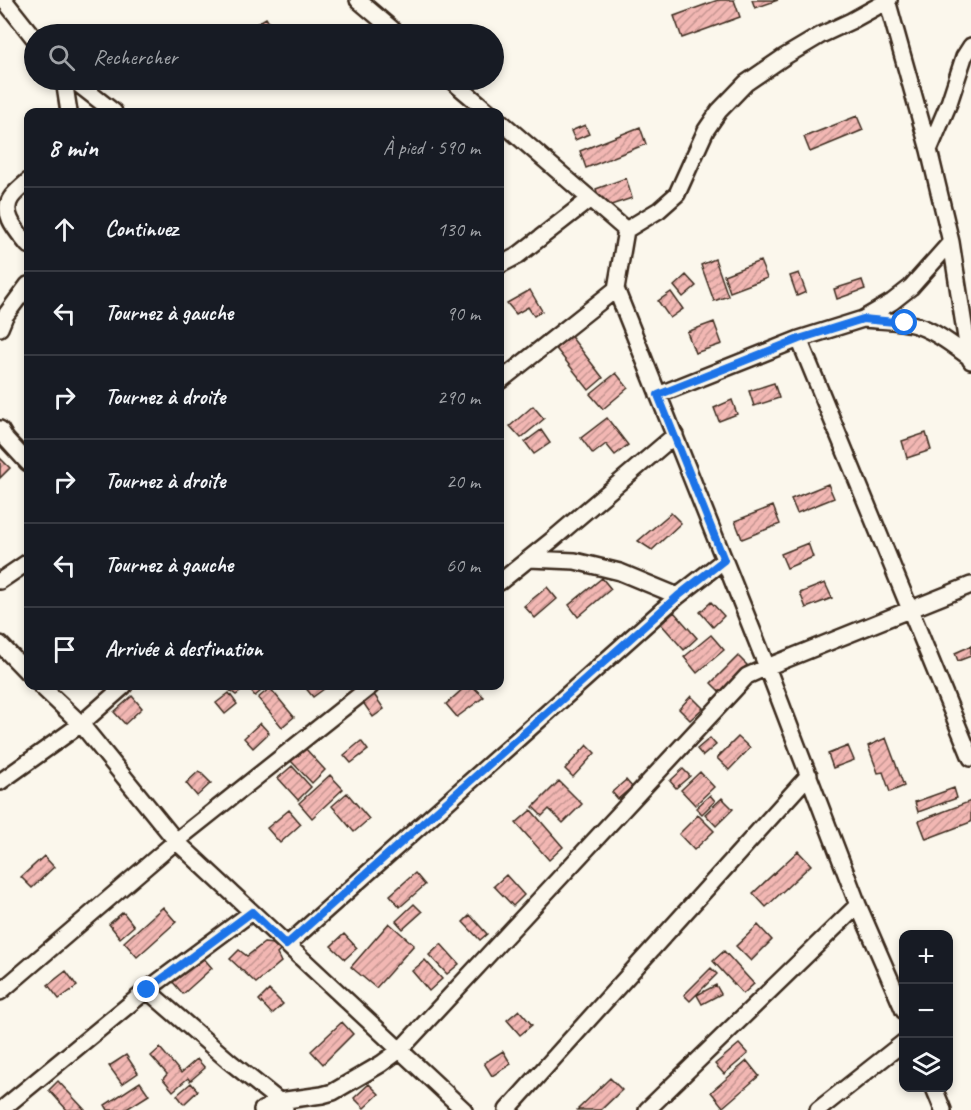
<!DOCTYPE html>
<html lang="fr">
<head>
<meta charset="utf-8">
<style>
  :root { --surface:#171b24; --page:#20242c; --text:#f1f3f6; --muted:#9ea1a6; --line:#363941 }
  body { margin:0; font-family:Caveat,sans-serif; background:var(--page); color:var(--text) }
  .controls { position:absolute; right:18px; bottom:18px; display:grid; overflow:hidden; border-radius:12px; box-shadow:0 3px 9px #0003 }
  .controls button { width:54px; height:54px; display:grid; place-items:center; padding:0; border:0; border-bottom:2px solid var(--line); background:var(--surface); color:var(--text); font:30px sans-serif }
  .stop { position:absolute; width:18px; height:18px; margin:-14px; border:4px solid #1a73e8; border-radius:50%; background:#fff }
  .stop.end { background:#1a73e8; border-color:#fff; box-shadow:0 2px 6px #0008 }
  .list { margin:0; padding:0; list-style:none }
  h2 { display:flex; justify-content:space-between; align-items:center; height:78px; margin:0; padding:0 24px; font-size:26px }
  h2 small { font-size:20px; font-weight:400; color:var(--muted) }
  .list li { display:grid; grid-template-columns:39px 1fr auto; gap:18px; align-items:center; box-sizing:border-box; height:84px; padding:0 24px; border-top:2px solid var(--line) }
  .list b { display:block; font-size:22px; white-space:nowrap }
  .list em { font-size:20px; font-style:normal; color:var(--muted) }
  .icon { flex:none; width:33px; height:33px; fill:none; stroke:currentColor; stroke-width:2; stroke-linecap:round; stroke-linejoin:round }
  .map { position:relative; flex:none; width:971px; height:1110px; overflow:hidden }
  .search { position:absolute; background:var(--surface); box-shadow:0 3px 9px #0003; left:24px; top:24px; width:480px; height:66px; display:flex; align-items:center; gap:15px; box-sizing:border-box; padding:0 21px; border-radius:33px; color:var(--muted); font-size:22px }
  .panel { position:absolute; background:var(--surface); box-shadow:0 3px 9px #0003; left:24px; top:108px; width:480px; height:582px; border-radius:12px }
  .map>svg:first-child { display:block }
  .building { fill:url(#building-hatch); stroke:#3b2a1e; stroke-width:1.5 }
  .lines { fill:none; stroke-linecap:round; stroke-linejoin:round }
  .street-casing { stroke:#3b2a1e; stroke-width:20 }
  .street { stroke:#fbf7ec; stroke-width:15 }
  .route { stroke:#1a73e8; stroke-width:8 }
</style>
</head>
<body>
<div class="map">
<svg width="971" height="1110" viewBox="0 0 971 1110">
  <defs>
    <pattern id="building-hatch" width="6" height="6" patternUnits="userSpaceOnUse" patternTransform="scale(1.5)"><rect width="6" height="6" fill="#f2b7b3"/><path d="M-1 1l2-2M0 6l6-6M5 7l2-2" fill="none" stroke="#c59591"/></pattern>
  </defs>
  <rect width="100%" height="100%" fill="#fbf7ec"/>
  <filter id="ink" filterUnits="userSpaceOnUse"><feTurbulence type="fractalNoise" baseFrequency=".0167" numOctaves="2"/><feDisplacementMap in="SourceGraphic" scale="12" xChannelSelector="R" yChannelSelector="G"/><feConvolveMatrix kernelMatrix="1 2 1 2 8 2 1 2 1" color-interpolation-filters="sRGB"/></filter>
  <g filter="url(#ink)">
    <!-- building -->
    <path class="building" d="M718 0H734L740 17 682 38 674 16Z
      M752 0H778L755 8Z
      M266 18 276 34H243L242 32Z
      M857 116 863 130 810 152 804 137Z
      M585 125 589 134 575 140 571 131Z
      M640 127 646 144 586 168 580 151Z
      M626 178 632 198 602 208 596 189Z
      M715 259 728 296 714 301 701 265Z
      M760 261 767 278 730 292 724 275Z
      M799 273 806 292 797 296 790 276Z
      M686 275 696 286 683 297 674 286Z
      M862 280 865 289 837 299 834 289Z
      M530 290 542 311 534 316 528 307 516 314 507 303Z
      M671 292 683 309 670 318 658 301Z
      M714 322 722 344 695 353 687 332Z
      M569 334 603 378 589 390 554 346Z
      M616 373 628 388 603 409 590 394Z
      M774 383 779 398 754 406 749 391Z
      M732 400 737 414 719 421 714 408Z
      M533 406 544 419 521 438 510 426Z
      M607 418 628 445 615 455 606 444 593 454 581 438Z
      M541 430 550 443 534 454 525 442Z
      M926 433 931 450 907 458 902 441Z
      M0 458 10 468 0 478Z
      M828 484 834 498 797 513 791 499Z
      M773 506 780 524 742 539 735 521Z
      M671 513 681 523 652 550 638 541Z
      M808 543 813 557 787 568 781 554Z
      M602 578 611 589 578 617 569 605Z
      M825 583 832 598 806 608 800 593Z
      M547 587 557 599 535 618 524 606Z
      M711 602 724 616 713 627 700 612Z
      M674 612 697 638 684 650 661 624Z
      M711 635 724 650 697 673 684 657Z
      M971 646V656L958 661 955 653Z
      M738 656 747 665 720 692 711 683Z
      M232 686H241L244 689 236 695 228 689Z
      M246 686H267L255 696Z
      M304 686H328L313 697Z
      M466 686H472L484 697 457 717 446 704Z
      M270 688 294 717 282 727 258 698Z
      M229 693 237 704 225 714 216 703Z
      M373 693 384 709 373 717 362 701Z
      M132 696 142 708 125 724 114 712Z
      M691 696 703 708 690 720 679 709Z
      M260 723 269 733 253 748 244 738Z
      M738 737 750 748 729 770 717 758Z
      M710 738 716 745 703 756 697 749Z
      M886 738 904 786 890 792 883 772 878 773 868 746Z
      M361 741 368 750 351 763 344 755Z
      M587 745 595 753 573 777 565 769Z
      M848 746 854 760 833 768 828 754Z
      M305 748 325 770 312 783 291 761Z
      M292 766 311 787 298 800 278 778Z
      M683 769 690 776 676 788 670 781Z
      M199 771 211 783 197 796 186 783Z
      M700 772 714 787 695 805 681 790Z
      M330 775 343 789 312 818 299 803Z
      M626 780 632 787 618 799 612 792Z
      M559 781 582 804 563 823 549 809 542 816 533 807Z
      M954 788 957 798 918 812 915 802Z
      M347 793 369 819 354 832 332 806Z
      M710 795 715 801 702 814 696 808Z
      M722 798 733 809 716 826 705 814Z
      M971 801V822L926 839 919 821Z
      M289 810 301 824 280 843 267 828Z
      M531 810 563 847 549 860 516 823Z
      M698 815 714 831 694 850 679 834Z
      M798 851 811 865 766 907 753 893Z
      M44 856 54 867 32 888 21 877Z
      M415 873 425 885 400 907 390 895Z
      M506 875 524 895 513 906 494 886Z
      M414 904 422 912 403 929 396 921Z
      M163 907 176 922 137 957 124 942Z
      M123 912 134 926 120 938 109 924Z
      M470 915 487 934 480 940 463 922Z
      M389 923 414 945 376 988 351 967Z
      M758 925 772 940 751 961 736 946Z
      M344 934 357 948 345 959 331 946Z
      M264 943 274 944 281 950 277 954 281 962 256 983 230 959 239 950 247 956Z
      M441 944 459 964 447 974 429 955Z
      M724 951 754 984 743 994 713 961Z
      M201 955 212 968 183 994 172 981Z
      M425 960 442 979 429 991 412 971Z
      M711 968 717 974 690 1001 684 995Z
      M66 971 77 986 59 999 48 985Z
      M716 985 721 994 702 1004 697 995Z
      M269 990 283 1004 272 1014 259 1000Z
      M519 1010 532 1025 520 1035 507 1020Z
      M342 1022 353 1034 323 1064 311 1051Z
      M739 1044 748 1054 724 1074 715 1064Z
      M160 1048 181 1073 197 1059 205 1068 190 1081 188 1078 173 1091 163 1079 167 1074 151 1056Z
      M503 1051 511 1064 492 1076 484 1063Z
      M126 1055 138 1073 122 1084 109 1066Z
      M747 1061 759 1076 723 1107 711 1092Z
      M610 1078 622 1090 601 1110H577Z
      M58 1081 85 1110H67L49 1090Z
      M140 1082 149 1095 125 1110H108L105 1105Z
      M191 1083 198 1091 184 1104 177 1095Z
      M369 1084 379 1094 364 1108 354 1098Z"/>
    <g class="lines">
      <defs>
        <path id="street" d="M4 0 34 38
          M358 0 398 34
          M887 0 929 150 951 242 969 357 971 361
          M889 0 851 21 821 35 784 57 746 83 719 111 706 130 677 194 659 210 626 230 616 289 767 667 858 905 904 1011
          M64 80 69 112
          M73 80 114 112
          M451 80 489 112
          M500 121 626 230
          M929 150 949 103 964 57 971 46
          M28 181C23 186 15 192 11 198 0 214 19 233 28 245
          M500 265 517 256 590 199
          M863 319C883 321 905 320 924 328 941 335 955 347 969 357
          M0 328 5 316 28 285
          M799 339 971 758
          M500 381 616 289
          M658 395 799 339 863 319 892 302 911 287 951 242
          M0 429 6 439 28 463
          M529 559 575 561 620 572 678 596
          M0 581 28 562
          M500 582 552 540 675 435
          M0 644 28 673
          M41 686 81 724 176 841 464 1110
          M0 782 81 724 124 686
          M287 945 678 596 724 560
          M147 990 229 1061 279 1101 285 1108
          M0 992 176 841 371 686
          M934 1088 943 1110
          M1 1110 147 990 252 912
          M262 1110 279 1101 322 1095 333 1092 381 1064 400 1050 747 676 767 667 971 585
          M507 1110 809 775
          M647 1110 858 905
          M818 1110 904 1042"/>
      </defs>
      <!-- street casing -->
      <use href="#street" class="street-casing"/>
      <!-- street -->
      <use href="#street" class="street"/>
    </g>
  </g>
  <g class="lines" filter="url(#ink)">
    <!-- route -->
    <path class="route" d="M147 990 252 912 286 945 678 596 724 560 658 395 799 339 863 319 905 323"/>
  </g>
</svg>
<div class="controls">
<button>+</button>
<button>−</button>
<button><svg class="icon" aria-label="layers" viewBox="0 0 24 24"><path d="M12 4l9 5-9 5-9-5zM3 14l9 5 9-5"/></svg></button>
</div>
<div class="stop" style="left:905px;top:323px"></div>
<div class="stop end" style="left:147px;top:990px"></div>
<div class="search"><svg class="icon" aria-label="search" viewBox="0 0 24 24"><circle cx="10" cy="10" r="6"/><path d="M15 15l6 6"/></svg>Rechercher</div>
<section class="panel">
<h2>8 min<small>À pied · 590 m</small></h2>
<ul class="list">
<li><svg class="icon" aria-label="ahead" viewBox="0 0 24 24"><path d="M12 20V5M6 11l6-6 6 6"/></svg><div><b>Continuez</b></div><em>130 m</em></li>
<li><svg class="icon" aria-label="left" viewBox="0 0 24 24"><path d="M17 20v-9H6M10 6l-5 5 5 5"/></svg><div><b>Tournez à gauche</b></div><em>90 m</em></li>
<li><svg class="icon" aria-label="right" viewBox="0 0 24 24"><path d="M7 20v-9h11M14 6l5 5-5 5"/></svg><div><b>Tournez à droite</b></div><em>290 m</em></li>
<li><svg class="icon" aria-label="right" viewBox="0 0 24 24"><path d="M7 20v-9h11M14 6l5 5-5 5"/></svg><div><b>Tournez à droite</b></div><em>20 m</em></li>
<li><svg class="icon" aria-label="left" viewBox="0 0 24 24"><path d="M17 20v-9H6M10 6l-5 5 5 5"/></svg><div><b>Tournez à gauche</b></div><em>60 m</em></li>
<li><svg class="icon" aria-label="arrive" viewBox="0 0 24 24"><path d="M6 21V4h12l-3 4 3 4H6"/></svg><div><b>Arrivée à destination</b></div></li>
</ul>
</section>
</div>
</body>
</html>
